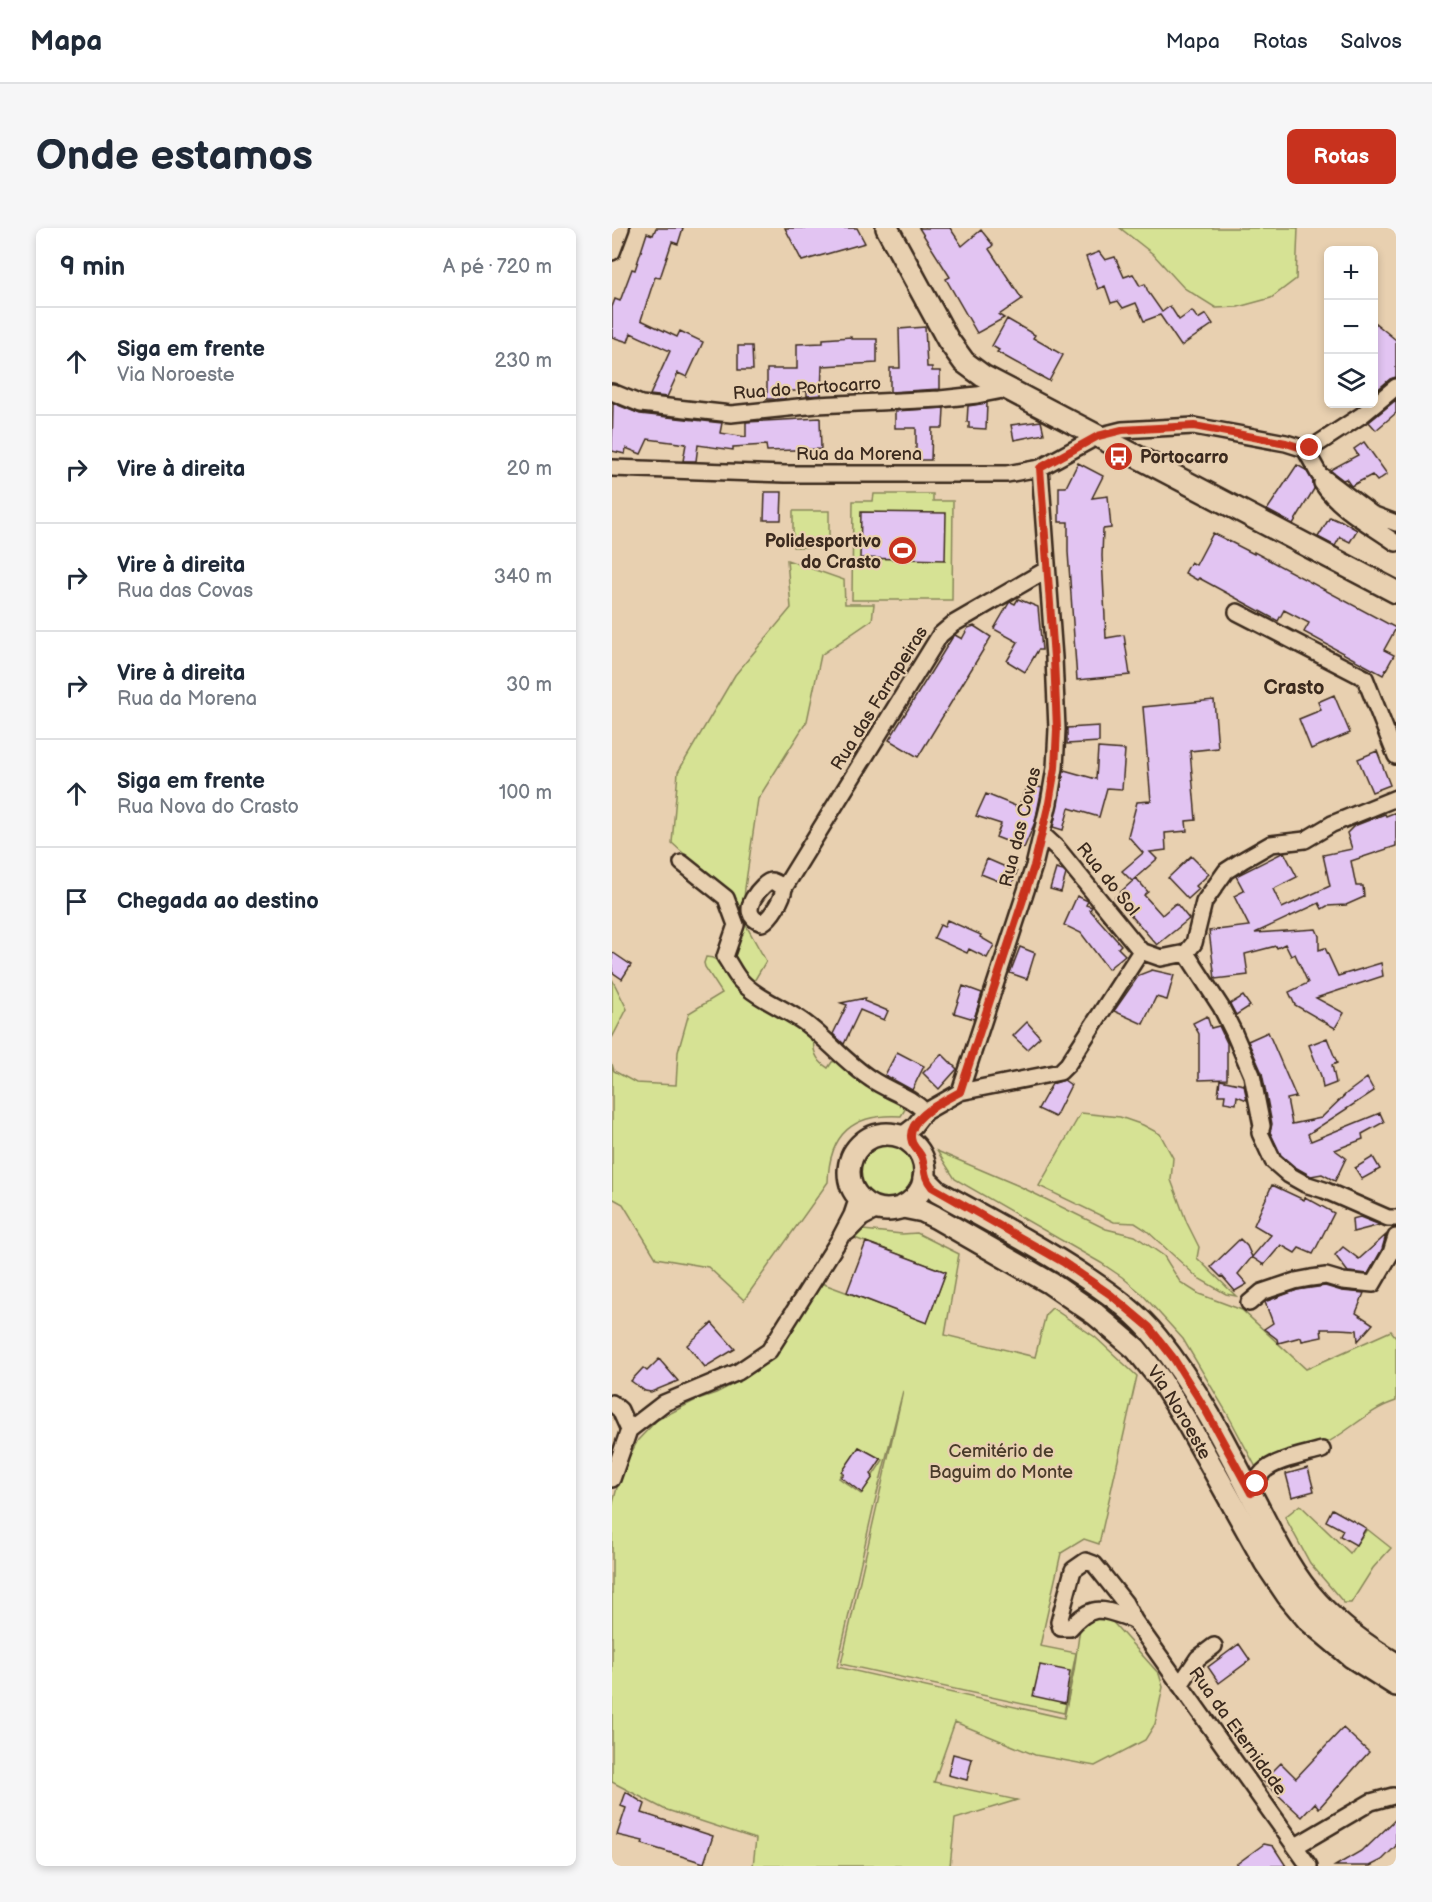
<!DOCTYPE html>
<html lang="pt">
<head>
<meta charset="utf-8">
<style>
  :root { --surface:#fff; --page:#f6f6f7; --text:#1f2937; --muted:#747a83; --line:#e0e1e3; --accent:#c8321e }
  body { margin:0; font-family:"Balsamiq Sans",sans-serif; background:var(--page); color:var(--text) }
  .controls { position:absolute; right:18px; top:18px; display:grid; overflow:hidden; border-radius:9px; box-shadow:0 3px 9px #0003 }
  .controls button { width:54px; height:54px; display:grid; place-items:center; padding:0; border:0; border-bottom:2px solid var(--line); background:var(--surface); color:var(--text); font:30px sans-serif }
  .stop { position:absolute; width:18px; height:18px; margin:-14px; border:4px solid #c8321e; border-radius:50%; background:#fff }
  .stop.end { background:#c8321e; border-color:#fff; box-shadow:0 2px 6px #0008 }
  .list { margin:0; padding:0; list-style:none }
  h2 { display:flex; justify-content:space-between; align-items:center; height:78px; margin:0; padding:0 24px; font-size:26px }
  h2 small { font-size:20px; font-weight:400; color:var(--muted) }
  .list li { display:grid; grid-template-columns:39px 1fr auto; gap:18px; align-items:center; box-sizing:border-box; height:108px; padding:0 24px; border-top:2px solid var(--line) }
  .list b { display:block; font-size:22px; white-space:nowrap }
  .list p { margin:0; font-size:20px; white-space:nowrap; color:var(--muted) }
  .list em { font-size:20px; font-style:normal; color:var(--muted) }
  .icon { flex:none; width:33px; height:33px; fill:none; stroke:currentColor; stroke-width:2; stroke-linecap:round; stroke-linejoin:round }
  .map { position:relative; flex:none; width:784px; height:1638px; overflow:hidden; border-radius:9px }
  header { display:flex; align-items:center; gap:36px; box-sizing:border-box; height:84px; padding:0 30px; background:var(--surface); border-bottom:2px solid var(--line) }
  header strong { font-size:28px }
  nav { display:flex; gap:33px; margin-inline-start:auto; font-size:21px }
  .intro { display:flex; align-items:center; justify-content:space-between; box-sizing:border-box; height:144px; padding:0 36px }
  h1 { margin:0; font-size:42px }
  .button { padding:15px 27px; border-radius:9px; background:var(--accent); color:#fff; font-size:21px; font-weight:700 }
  main { display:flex; gap:36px; padding:0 36px }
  aside { flex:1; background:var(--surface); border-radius:9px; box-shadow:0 3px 9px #0003 }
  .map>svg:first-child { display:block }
  .green { fill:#d6e294; stroke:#888659; stroke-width:1.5; fill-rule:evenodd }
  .building { fill:#e2c4f2; stroke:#3b2a1e; stroke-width:1.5 }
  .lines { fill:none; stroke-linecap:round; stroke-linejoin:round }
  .minor-casing { stroke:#3b2a1e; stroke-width:20 }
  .secondary-casing { stroke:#3b2a1e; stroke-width:26 }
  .minor { stroke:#e8d0b0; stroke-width:15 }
  .secondary { stroke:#e8d0b0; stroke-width:21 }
  .route { stroke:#c8321e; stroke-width:8 }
  .labels { text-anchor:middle; stroke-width:4.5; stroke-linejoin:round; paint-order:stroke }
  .street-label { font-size:18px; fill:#3b2a1e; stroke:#e8d0b0 }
  .poi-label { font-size:18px; font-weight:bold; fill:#3b2a1e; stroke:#e8d0b0; text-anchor:start }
  .park-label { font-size:18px; fill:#4a3c2a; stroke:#e8d0b0 }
  .neighbourhood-label { font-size:20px; font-weight:bold; fill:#3b2a1e; stroke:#e8d0b0 }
</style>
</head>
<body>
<header>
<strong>Mapa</strong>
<nav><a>Mapa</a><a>Rotas</a><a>Salvos</a></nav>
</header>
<div class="intro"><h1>Onde estamos</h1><a class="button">Rotas</a></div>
<main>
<aside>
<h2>9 min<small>A pé · 720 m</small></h2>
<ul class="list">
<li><svg class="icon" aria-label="ahead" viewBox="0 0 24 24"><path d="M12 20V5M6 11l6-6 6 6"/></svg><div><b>Siga em frente</b><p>Via Noroeste</p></div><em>230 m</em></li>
<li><svg class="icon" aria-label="right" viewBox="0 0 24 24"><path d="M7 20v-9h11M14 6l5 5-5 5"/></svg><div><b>Vire à direita</b></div><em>20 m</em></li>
<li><svg class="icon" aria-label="right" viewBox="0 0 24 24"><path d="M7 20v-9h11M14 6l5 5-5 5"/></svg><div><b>Vire à direita</b><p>Rua das Covas</p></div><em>340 m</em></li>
<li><svg class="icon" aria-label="right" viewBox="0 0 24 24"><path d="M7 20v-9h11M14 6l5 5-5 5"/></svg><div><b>Vire à direita</b><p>Rua da Morena</p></div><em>30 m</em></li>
<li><svg class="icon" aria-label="ahead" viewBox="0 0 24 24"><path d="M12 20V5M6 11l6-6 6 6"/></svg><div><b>Siga em frente</b><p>Rua Nova do Crasto</p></div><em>100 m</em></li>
<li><svg class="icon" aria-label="arrive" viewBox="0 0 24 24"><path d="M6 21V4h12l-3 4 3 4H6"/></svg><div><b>Chegada ao destino</b></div></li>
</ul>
</aside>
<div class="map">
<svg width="784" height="1638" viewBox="0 0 784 1638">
  <rect width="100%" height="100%" fill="#e8d0b0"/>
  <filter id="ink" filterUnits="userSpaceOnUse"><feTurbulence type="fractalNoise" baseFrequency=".0167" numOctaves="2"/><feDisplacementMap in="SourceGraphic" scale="12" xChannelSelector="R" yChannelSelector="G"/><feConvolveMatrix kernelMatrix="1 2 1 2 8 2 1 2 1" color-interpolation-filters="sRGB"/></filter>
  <g filter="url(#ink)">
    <!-- green -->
    <path class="green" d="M508 0H686L684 51 659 70 626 79 604 80 572 60 541 26Z
      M262 266H321V273H341L340 372H240L241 273H261Z
      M181 283H217V319H181Z
      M175 332 232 352 233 376H262L260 392 209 427 195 493 146 571 133 660 130 690 154 733 141 755 122 733 119 723 120 669 60 615 66 544 123 447 179 380Z
      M94 729C103 729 107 733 113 739L202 809C200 823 204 833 216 840L220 834 225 833 295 878 289 888C241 885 217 906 216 954L132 1072 96 1039 44 1030 11 976 0 970V836L2 843 24 855 64 857 66 824 77 785 110 765 93 739 92 735Z
      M0 751 15 781 0 810Z
      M469 885 508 889 531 897 548 906 561 930 559 952 575 995 587 1019 585 1030 624 1068 614 1066 586 1050 534 1002 523 995 502 994 427 958Z
      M246 944a29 29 0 1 1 58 0a29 29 0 1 1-58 0Z
      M325 923 407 958 494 1001 523 1008 552 1028 568 1054 587 1066 630 1082 694 1141 779 1103 784 1109V1173C755 1182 735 1206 707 1219 688 1229 666 1235 646 1243L615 1185 571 1111 529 1065 510 1049 489 1035 343 951Z
      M251 1002 290 1006 305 1005 347 1026 333 1107 423 1129 434 1086 440 1080 483 1109 525 1148 487 1316 472 1311 449 1325 428 1418 464 1425 452 1485 229 1436 291 1163 261 1281 225 1439 452 1490 462 1443 468 1400 483 1390H497L547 1446 551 1459 543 1496 533 1512 483 1538 423 1527 343 1494 322 1554 405 1572 343 1591 338 1638H141L144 1611 52 1581 0 1554V1279L9 1244 26 1212 45 1192 86 1171 104 1165 135 1149 165 1124 209 1055 315 1094 334 1044 240 1009 243 1004ZM247 1219 271 1232 249 1266 227 1250Z
      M688 1277 738 1325 755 1301 779 1320 761 1340 739 1375H732L698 1335 673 1289Z"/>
    <!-- building -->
    <path class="building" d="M44 0H71L66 16 60 14 48 50 43 49 29 92 65 109 68 103 91 114 75 149 66 145 55 169 38 167 58 123 19 105 16 114 0 109V79L3 71 8 73 20 41 23 42 35 5 41 7Z
      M173 0H245L253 15 190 33Z
      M307 0H338L350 18 369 2 381 17 377 21 410 71 387 87 392 90 365 105 334 51 338 49Z
      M487 24 493 32 503 29 512 49 521 46 528 58 533 56 536 64 550 84 558 78 567 92 580 83 586 91 594 86 601 96 569 118 548 87 532 93 524 75 511 80 506 73 499 75 493 58 486 61 474 29Z
      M395 91 423 107 421 110 451 127 437 153 385 124 387 122 380 118Z
      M762 94 784 112V149L778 151 762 165Z
      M313 99 315 139H320V143H328V161L278 164V140H288L287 101Z
      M239 109V111H265V135L210 138 209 167 195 168V163H173V171H155V141H185V116L211 115V111Z
      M126 118H140L141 142H126Z
      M784 172V185L764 202 757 194Z
      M1 175 28 186 110 195 108 205 134 209V194L208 190 209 221 155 223 154 217 121 219V222L86 217 84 233H71L74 216 36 211 29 226 14 220 13 226 0 223Z
      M375 175 374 201 357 200V194H355L356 178Z
      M332 180 331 200H320L319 232H304V200H283V183Z
      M429 193 432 206 402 212 399 197Z
      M752 214 775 246 765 253 760 247 739 258 734 251 731 252 718 242 746 227 742 221Z
      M466 235 491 248 480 270 496 268 499 300 491 301 490 328 494 410 512 407 518 447 465 452 456 324V294H447V259H454Z
      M685 237 694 242 701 253 702 261 681 296 655 282Z
      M153 264H170L169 292H152Z
      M249 284 334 285 333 332 248 330Z
      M718 289 727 293 728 292 745 302 738 314 728 309 723 318 706 309Z
      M601 305 642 326V324L784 400 772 422 782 427 771 447 692 404 697 395 672 382 666 393 587 350 585 352 573 345 579 334 584 337Z
      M406 371 426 379 430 422H426L413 444 395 433 406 414 382 401 397 375 399 374 403 376Z
      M362 398 379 409 306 529 277 512 340 410 343 407 350 411 356 400Z
      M722 467 738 505 699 521 687 491 709 482 706 474Z
      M602 472 606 520 578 523 584 592 574 593 575 603 553 605 554 622 538 624 545 631 520 653 510 643 531 625 516 608 525 574 539 573 531 479Z
      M487 498V514L455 516V500Z
      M486 520 513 522 510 561 495 560 487 589 457 580 451 602 441 599 452 542 484 551Z
      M765 523 778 557 760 564 746 531Z
      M417 556 430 560 423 594 412 620 384 609 389 596 364 588 374 566 406 579Z
      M784 584V618L739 633 744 658H751L752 669 734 677 715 678 710 681 707 675 643 705 704 701 707 708V722L713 720 726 748 769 735 771 748 704 770 732 785 723 800 683 777 677 764 696 755 683 726 679 728 673 716 665 720 664 718 633 726 636 747 603 751 597 703 637 698 622 668 632 663 624 648 672 624 685 649 661 661 670 680 718 658 711 627 740 621 735 605 742 598 773 586 774 588Z
      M579 628 597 646 584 658 587 661 576 671 556 650Z
      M375 631 405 644 399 658 369 646Z
      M444 641 451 643 454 646 449 664 438 661Z
      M524 650 536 664 532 667 550 687 564 675 577 691 545 717 503 669Z
      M465 668 476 673 474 677 480 679 478 682 509 717 506 720 513 727 496 741 469 705 452 697Z
      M335 692 369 707 368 709 382 717 375 730 357 721 355 725 322 710 328 697 332 699Z
      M408 719 423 725 415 751 398 745Z
      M0 724 19 737 10 751 0 744Z
      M540 742 562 747 555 772 544 769 531 796 502 783 527 747Z
      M351 758 370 765 362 791 342 785Z
      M631 768 638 778 624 787 618 776Z
      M253 770 252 773 276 783 272 792 248 782 232 816 221 806 235 777 229 775Z
      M595 788 599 800 607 798 615 815V851L587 852V806L581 795Z
      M415 794 428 809 415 821 401 808Z
      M656 804 684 869 675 871 680 896 709 890 735 865 755 850 762 863 696 906 699 913 768 885 772 894 750 906 751 911 723 922 734 930 723 953 710 946 699 948 683 939 669 927 658 904 660 896 650 845 636 813Z
      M715 810 725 835 720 837 724 855 711 860 709 848 697 817Z
      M285 824 312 838 300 862 273 847Z
      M330 826 345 841 327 861 311 845Z
      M452 852 459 857 443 889 426 881 440 856Z
      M608 852 632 857 635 872 625 868 624 876 612 874 613 867H606Z
      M761 929 768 941 750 951 743 940Z
      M660 957 692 972 693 969 722 985 701 1026 687 1020 683 1025 669 1017 652 1037 640 1029 659 1007 642 997Z
      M748 989 768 997 741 1004 740 991Z
      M774 1007 770 1021 756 1046 736 1044 723 1027 731 1019 747 1031Z
      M628 1011 635 1018 640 1029 626 1046 635 1056 623 1063 610 1048 609 1049 599 1039Z
      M254 1014 334 1044 315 1095 235 1064Z
      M713 1058 730 1063 752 1065 744 1085 761 1096 746 1113 745 1102 726 1101H709L710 1109 690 1113 689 1109 666 1115 665 1111 652 1101 661 1095 653 1074 655 1073 685 1062Z
      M100 1095 123 1121 93 1139 75 1117Z
      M47 1131 66 1153 39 1164 33 1163 19 1153 31 1140 35 1143Z
      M247 1219 269 1231 259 1246 261 1249 250 1265 229 1249 232 1246 230 1244Z
      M696 1240 702 1263 680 1269 674 1246Z
      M720 1281 754 1300 744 1317 728 1308 731 1302 714 1293Z
      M627 1416 638 1432 607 1455 596 1439Z
      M428 1437 458 1443 453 1475 421 1468Z
      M731 1500 757 1524 707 1580 703 1575 690 1589 651 1553 669 1535 684 1550Z
      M341 1526 360 1531 355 1552 336 1547Z
      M14 1564 33 1576 30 1585 101 1608 92 1635 30 1616 31 1613 5 1607 14 1580 9 1578Z
      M784 1591V1618L770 1632 758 1638H723L749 1623 754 1618 755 1619Z
      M652 1616 661 1618 674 1638H622Z"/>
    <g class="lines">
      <defs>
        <path id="minor" d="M0 24 9 0
          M0 164 29 176 119 186 205 177 328 171 365 167 396 161
          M693 221 707 246 760 286 784 295
          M0 240 173 246H395L428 240 486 208 510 202 582 198 674 215 693 221H698L750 187 784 159
          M710 255C727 281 759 297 784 315
          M625 384 753 450 784 528
          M430 606 445 620 529 723
          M70 635 114 670 124 697 113 729C118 736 122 745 128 752 145 771 173 780 193 795 216 812 234 835 259 851 278 864 297 867 313 884
          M172 660C168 658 163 653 159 653 153 653 121 685 150 695 160 689 171 670 172 660L328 407 341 396 434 342
          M574 725 609 779 622 805 640 847 650 898 648 905 661 933 677 947 693 956 712 962 776 990H784
          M348 864 448 844 456 836 529 723 549 730 574 725 582 715 592 674 614 643 631 632 659 616 693 612 720 596 784 570
          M289 908 302 898 313 884 348 864 422 638 437 575 443 540 445 501 442 430 428 240
          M236 1004 250 990 267 981
          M637 1075 650 1064 683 1053 699 1050 714 1048 731 1053 761 1056 779 1025 784 1009
          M0 1175 8 1182 17 1202
          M17 1202 52 1175 126 1144 157 1123 227 1012 240 987 246 969
          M0 1251 17 1202
          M639 1265C642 1258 645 1250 651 1244 662 1232 693 1227 710 1222
          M522 1392C492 1382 482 1373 458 1400H449L447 1394 461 1342 474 1333 482 1336 487 1342 513 1375 522 1392 697 1638
          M568 1457 586 1430 602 1418
          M684 1618 759 1574 781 1568"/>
        <g id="secondary">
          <path d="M275 0 336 112 352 134 371 148 784 364"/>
          <circle cx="275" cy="944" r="38"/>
          <path d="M312 950 326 964C377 992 428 1019 476 1051 501 1068 526 1086 545 1110 584 1158 613 1215 641 1270 660 1306 678 1345 705 1374 728 1399 755 1419 784 1436"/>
          <path id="s1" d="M291 979 311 983 323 989 438 1055 483 1086 524 1121 548 1151 576 1196 653 1334 676 1368 696 1392 740 1429 784 1457"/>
        </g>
      </defs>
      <!-- minor casing -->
      <use href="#minor" class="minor-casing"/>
      <!-- secondary casing -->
      <use href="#secondary" class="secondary-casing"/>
      <!-- minor -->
      <use href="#minor" class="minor"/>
      <!-- secondary -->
      <use href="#secondary" class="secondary"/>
    </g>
  </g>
  <g class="lines" filter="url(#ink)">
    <!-- route -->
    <path class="route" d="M644 1256 639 1265 592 1179 562 1131 537 1099 499 1067 451 1034 320 959C311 948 314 943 310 930 308 924 302 920 300 914 292 891 332 873 348 864L422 638 437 575 443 540 445 501 442 430 428 240 486 208 510 202 582 198 674 215 693 221 698 220"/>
  </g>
  <!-- icons -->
  <defs>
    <symbol id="bus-disc" viewBox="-11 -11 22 22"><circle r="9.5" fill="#c8321e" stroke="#e8d0b0"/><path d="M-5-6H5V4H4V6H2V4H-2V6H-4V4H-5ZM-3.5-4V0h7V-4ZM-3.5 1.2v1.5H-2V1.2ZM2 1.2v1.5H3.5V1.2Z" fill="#fff"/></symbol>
    <symbol id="stadium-disc" viewBox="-11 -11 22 22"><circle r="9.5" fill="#c8321e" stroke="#e8d0b0"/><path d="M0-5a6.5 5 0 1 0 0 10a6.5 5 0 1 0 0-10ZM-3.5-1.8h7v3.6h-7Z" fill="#fff"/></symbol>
  </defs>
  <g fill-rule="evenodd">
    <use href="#bus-disc" x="490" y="212" width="33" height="33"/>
    <use href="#stadium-disc" x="274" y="306" width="33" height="33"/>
  </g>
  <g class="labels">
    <!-- street labels -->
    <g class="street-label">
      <text transform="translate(195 160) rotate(-4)" y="6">Rua do Portocarro</text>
      <text x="247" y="232">Rua da Morena</text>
      <text transform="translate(267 470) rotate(-58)" y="6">Rua das Farrapeiras</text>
      <text transform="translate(408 599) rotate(-76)" y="6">Rua das Covas</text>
      <text transform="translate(496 651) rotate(51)" y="6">Rua do Sol</text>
      <text dy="6" stroke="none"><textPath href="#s1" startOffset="352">Via Noroeste</textPath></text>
      <text transform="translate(626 1503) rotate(54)" y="6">Rua da Eternidade</text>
    </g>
    <!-- poi labels -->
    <g class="poi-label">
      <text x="528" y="235">Portocarro</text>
      <text x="269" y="319" text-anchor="end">Polidesportivo<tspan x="269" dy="21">do Crasto</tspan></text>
    </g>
    <!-- park labels -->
    <g class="park-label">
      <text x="389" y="1229">Cemitério de<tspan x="389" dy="21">Baguim do Monte</tspan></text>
    </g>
    <!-- neighbourhood labels -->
    <g class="neighbourhood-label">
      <text x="682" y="466">Crasto</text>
    </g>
  </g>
</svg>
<div class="controls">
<button>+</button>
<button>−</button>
<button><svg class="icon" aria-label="layers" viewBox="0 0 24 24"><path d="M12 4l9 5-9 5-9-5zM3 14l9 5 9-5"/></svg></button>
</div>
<div class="stop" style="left:644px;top:1256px"></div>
<div class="stop end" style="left:698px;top:220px"></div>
</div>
</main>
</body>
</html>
